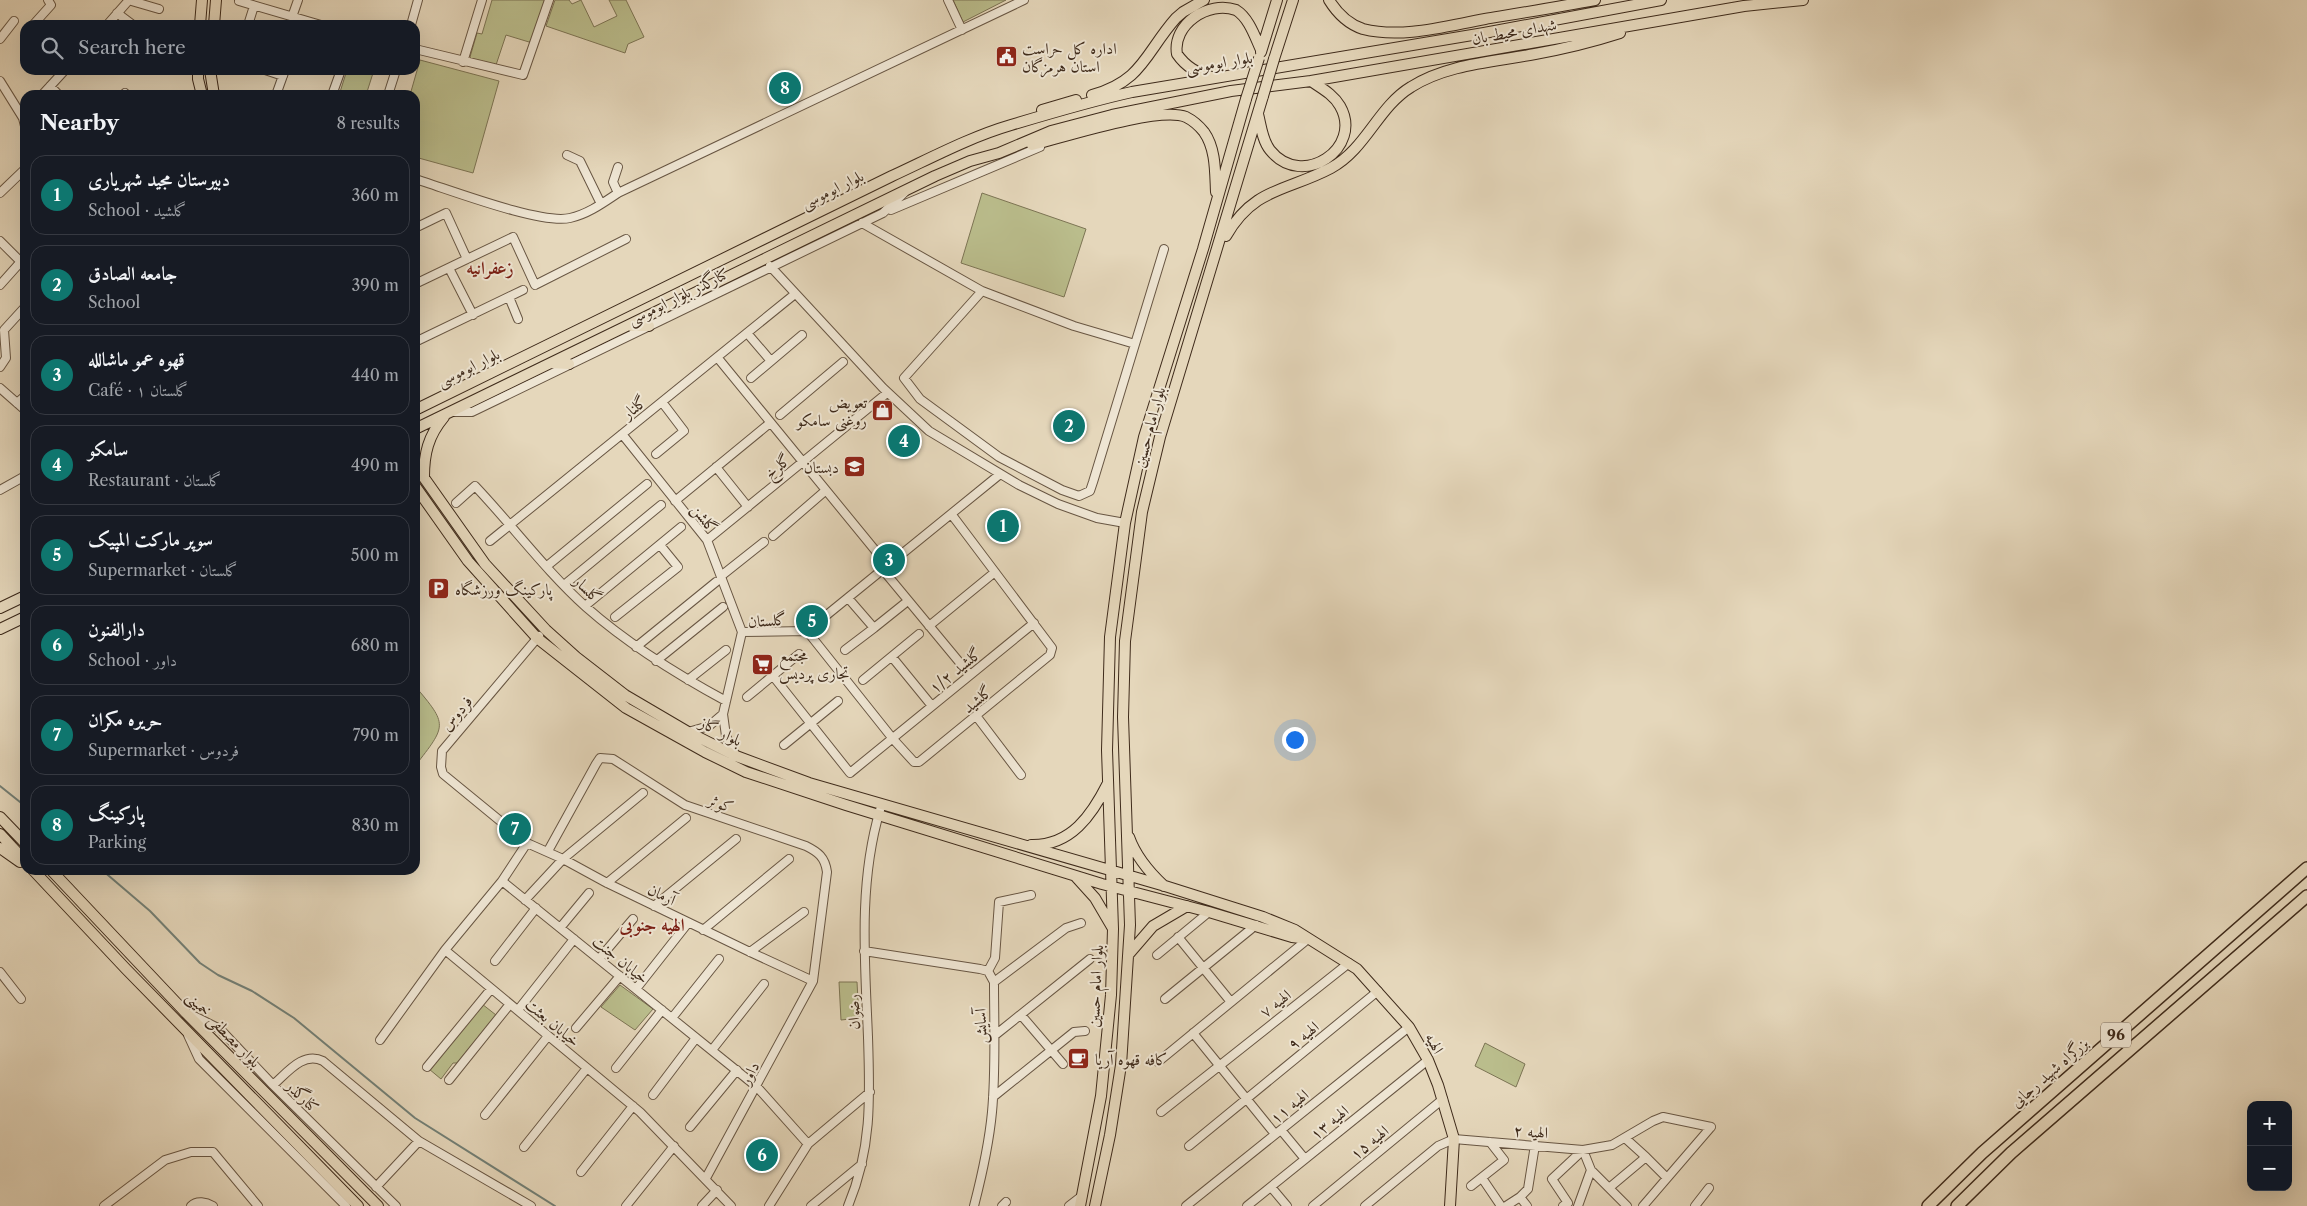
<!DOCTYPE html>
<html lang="en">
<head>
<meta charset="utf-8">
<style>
  :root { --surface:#171b24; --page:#242831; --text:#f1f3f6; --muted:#9ea1a6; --line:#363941; --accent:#0f766e }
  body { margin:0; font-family:"Libre Caslon Text",Amiri,serif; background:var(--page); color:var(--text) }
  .controls { position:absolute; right:15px; bottom:15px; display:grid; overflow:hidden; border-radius:10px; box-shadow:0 5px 20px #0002 }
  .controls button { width:45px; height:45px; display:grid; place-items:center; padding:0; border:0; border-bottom:1px solid var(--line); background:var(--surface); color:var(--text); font:25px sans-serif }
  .you { position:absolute; left:1294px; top:739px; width:18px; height:18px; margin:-12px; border:4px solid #fff; border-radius:50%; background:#1a73e8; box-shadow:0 0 0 8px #1a73e833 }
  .badge { display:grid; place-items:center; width:32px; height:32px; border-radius:50%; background:var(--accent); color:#fff; font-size:16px; font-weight:700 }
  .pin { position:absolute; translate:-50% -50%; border:2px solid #fff; box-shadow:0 1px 5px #0006 }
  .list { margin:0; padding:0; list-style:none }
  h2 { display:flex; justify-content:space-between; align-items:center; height:65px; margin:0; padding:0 20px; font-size:21px }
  h2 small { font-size:16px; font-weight:400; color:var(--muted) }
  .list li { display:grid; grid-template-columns:32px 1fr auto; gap:15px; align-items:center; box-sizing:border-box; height:80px; margin:0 10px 10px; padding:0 10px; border:1px solid var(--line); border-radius:15px }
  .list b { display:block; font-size:19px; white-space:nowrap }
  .list p { margin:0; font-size:16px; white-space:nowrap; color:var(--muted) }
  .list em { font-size:16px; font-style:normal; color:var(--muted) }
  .icon { flex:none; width:28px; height:28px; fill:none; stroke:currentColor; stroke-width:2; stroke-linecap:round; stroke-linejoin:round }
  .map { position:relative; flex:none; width:2307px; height:1206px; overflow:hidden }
  .search { position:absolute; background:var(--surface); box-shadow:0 5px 20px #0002; left:20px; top:20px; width:400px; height:55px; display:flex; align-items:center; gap:12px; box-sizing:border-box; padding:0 18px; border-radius:15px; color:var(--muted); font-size:19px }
  .panel { position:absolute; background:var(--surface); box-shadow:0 5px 20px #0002; left:20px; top:90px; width:400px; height:785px; border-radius:15px }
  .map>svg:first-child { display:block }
  .green { fill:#babd8c; stroke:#7c7454 }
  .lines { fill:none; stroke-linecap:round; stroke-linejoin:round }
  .stream { stroke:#738077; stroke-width:2 }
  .minor-casing { stroke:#685643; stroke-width:10 }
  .major-casing { stroke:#3f2b1b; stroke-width:12 }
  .highway-casing { stroke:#3f2b1b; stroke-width:14 }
  .minor { stroke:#eee5d3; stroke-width:8 }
  .major { stroke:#e5d7bb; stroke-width:10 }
  .highway { stroke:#e5d7bb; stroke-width:11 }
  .major-bridge-casing { stroke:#3f2b1b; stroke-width:12; stroke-linecap:butt }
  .major-bridge { stroke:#e5d7bb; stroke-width:10 }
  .labels { text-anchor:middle; stroke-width:4; stroke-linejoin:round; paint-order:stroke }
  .shield { fill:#eee5d3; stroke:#746352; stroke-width:1 }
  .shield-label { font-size:15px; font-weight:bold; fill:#3f2b1b }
  .street-label { font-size:16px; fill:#3f2b1b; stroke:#eee5d3 }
  .poi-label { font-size:16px; fill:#3f2b1b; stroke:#eee5d3; text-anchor:start }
  .neighbourhood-label { font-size:18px; font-weight:bold; fill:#7a1f14; stroke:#eee5d3 }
</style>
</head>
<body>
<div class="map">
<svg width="2307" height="1206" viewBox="0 0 2307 1206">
  <rect width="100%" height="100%" fill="#e5d7bb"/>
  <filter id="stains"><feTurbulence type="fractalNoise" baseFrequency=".004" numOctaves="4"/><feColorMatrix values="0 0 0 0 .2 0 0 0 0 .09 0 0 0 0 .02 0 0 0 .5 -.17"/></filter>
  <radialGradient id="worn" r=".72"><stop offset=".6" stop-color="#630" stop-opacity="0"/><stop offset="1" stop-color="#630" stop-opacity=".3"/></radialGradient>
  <!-- green -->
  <path class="green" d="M492 0H545L533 39 529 42 506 35 496 65 473 60 470 57 477 33 482 34Z
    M555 0H569L572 4 581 0 594 27 617 16 609 0H626L644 37 628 44 625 53 546 26Z
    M953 0H1006L963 22Z
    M420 60 499 81 473 173 415 157V95H410Z
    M347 70H374L366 95H350L340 92Z
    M982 193 1086 229 1064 297 961 263Z
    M415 686C448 725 447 725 415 766Z
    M839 982H857L859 1018 841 1020Z
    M620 985 653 1009 635 1030 601 1007Z
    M482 1004 496 1015 457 1063H453L441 1079 429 1069Z
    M1485 1043 1525 1064 1516 1087 1475 1066Z"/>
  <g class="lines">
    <!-- stream -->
    <path class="stream" d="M0 786 25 806
      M102 870 150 911 200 963 218 975 252 991 294 1018 415 1118 555 1206"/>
    <defs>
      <path id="minor" d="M128 0 159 9
        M948 0 962 30
        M239 1 321 25
        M117 13 133 25
        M292 17 298 0
        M33 25 51 5 48 0
        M107 25 129 0
        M248 25 254 6
        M411 25 418 0
        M0 39 14 21
        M415 49 523 75 549 0
        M463 62 482 0
        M265 70 283 76
        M0 81 23 118 25 126
        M50 86 59 95
        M42 95 65 70
        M123 95 125 93
        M276 95 285 70
        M332 95 341 70
        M388 95 396 70
        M567 155 580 161 601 204
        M415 179C448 189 541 225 570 218 588 214 603 203 618 193L1024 0
        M0 193 25 169
        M618 193 613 182 618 167
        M891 210 1040 147
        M862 223 982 291 904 378 920 399 999 457 1062 490 1079 496 1090 491 1093 482 1164 249
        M415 228 446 213 467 259
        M0 241 21 262
        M770 266 883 388 929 431 1019 485 1058 504 1097 518 1125 523
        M449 268 473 315
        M415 284 513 237 535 285 626 239
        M0 285 25 257
        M982 291 1074 326 1135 344
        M509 297 518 319
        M747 333 771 361
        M415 342 523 290
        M717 357 888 566
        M0 367 6 358 4 330 25 307
        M751 378 802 335
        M0 388 25 410
        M17 403 25 396
        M453 412H472L883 213 905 192
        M780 415 843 362
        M622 434 707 540 742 632
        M656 454 684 431 662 402
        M716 467 748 507
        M0 490 25 476
        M675 501 770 423
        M456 503 475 486C512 525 546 571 586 607 629 645 676 674 726 701
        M773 536 825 491
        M707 540 887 393
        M490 541 795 294
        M547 566 647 484
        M883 570 970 675
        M721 576 764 542
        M564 585 661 505
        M585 606 681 527
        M615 617 678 567 660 545
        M929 626 995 572
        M874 628 904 604
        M807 631 893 739 914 762H919L1050 655 1052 648 952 515
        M742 632 807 631 999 475
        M539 636 442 751 441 767 443 774 527 843 563 859 607 883 750 952 813 981
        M636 647 716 582
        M845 650 874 628 848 598
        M892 657 932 706
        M656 661 723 607
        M773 676 850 773 1034 623
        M688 680 726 650
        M863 680 919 634
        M747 697 799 654
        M723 714 742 632
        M977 717 1021 775
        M688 732 709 726 723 714 726 736 736 756
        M784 745 838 701
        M527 843 502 881 757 1087 808 1144
        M548 851 596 764 600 758 613 759 685 805 806 846C818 852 825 857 827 872L813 981 706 1178
        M502 881 445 950 640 1112 731 1206
        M607 883 686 818
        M525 900 563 859 643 793
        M654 906 736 839
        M560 928 589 893
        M703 930 789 859
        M1178 937 1231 1002
        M864 951 980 969 988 971 994 982C994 1025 996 1069 992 1112 989 1144 982 1175 974 1206
        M750 952 804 912
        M1157 955 1209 912
        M599 959 633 919
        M495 961 536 908
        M988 971 995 958 999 902 1031 895
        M0 972 21 999
        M994 982 1066 928 1081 923
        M636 989 688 923
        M1165 999 1256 925
        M518 1010 574 939
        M190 1014 220 1029 273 1085 396 1206
        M1021 1015 1063 1064
        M672 1018 719 959
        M576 1028 620 976
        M1193 1033 1275 1134
        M188 1035 199 1059 346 1206
        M994 1036 1090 959
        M380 1040 445 950
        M712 1050 764 984
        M1158 1062 1308 939
        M427 1067 491 989
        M616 1068 662 1010
        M449 1080 510 1004
        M273 1085C287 1073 303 1051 323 1061L419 1141 531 1206
        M653 1095 696 1038
        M993 1097 1074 1032 1085 1031
        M1161 1112 1349 963
        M485 1115 548 1036
        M690 1127 737 1070
        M1281 1130 1305 1159
        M1625 1138 1646 1157
        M1189 1146 1378 991
        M524 1147 587 1068
        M581 1172 633 1106
        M1482 1178 1501 1206
        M1471 1186 1504 1160 1490 1142
        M376 1187 419 1141
        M1271 1187 1287 1206
        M1609 1188 1646 1157 1667 1178
        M104 1206 165 1160 191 1152H213L258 1206
        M191 1206C197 1200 206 1202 213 1206
        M626 1206 674 1146
        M702 1206 717 1190
        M769 1206 808 1144 870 1092
        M811 1206 862 1164
        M848 1206C872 1149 870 1098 868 1037 865 962 858 884 880 810
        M1002 1206 1006 1202
        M1069 1206 1082 1196
        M1186 1206 1409 1027
        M1247 1206 1428 1060
        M1313 1206 1443 1099
        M1365 1206 1438 1146 1454 1139 1583 1150 1591 1170 1627 1206
        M1506 1206 1520 1197
        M1527 1206 1520 1197 1528 1189 1535 1145
        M1563 1206 1568 1203 1552 1179 1583 1150 1612 1145 1653 1121 1663 1117 1711 1127
        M1578 1206 1591 1170
        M1643 1206 1711 1127
        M1695 1206 1709 1188"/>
      <path id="major" d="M1329 0C1337 13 1348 24 1363 29 1402 39 1446 26 1485 19 1521 13 1558 7 1595 0
        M200 25 202 0
        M214 25 216 0
        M1261 52 1277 0
        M1274 59 1293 0
        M198 70V79L202 95
        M210 70 214 95
        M1212 77C1197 73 1186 67 1177 54 1172 25 1208 0 1236 10 1249 18 1255 37 1261 50
        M1092 95C1143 81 1145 53 1176 18L1183 12 1204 0
        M1042 110 1076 100
        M1258 114C1261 125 1262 140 1270 150 1302 190 1364 148 1340 106 1333 94 1321 88 1311 81
        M1032 145C1064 137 1159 106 1186 117 1192 120 1200 127 1204 132 1216 149 1215 172 1216 192
        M1226 236C1254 187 1288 191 1331 168 1366 149 1378 107 1411 87 1447 64 1494 62 1535 54 1563 49 1592 42 1620 33
        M631 326H649
        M551 363 569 364
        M415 410 892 176C931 158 970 137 1011 125 1051 113 1091 101 1132 92L1484 33 1661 0
        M415 429 935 176 970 161 999 153 1051 131 1112 115 1231 91 1311 81 1744 6 1803 0
        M415 465 485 564 546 630 576 657 625 695 688 732 736 756 809 783 1165 886 1263 917 1295 930 1357 969 1409 1027 1428 1060 1438 1085 1454 1139 1450 1206
        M424 477C424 454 428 436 444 417
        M415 486 468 561 537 638 626 708 705 752 746 772 846 805 1102 884 1209 912 1292 937 1308 939
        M0 608 25 596
        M0 629 25 617
        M0 817 25 843
        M0 834 25 861
        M1129 837C1136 857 1149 872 1164 886
        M1031 845C1071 846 1092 815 1108 783
        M0 848 20 862
        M33 870 126 969 358 1206
        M51 870 186 1013 378 1206
        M1076 877 1095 898 1112 927
        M1128 955 1153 926 1187 906
        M1080 1206 1101 1096 1111 995 1113 929 1107 750 1110 637 1125 523 1144 437 1203 249 1246 99
        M1095 1206 1110 1135 1121 1065 1130 925 1123 717 1125 641 1142 512 1160 437 1263 96"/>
      <path id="highway" d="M1928 1206 1982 1153 2307 868
        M1957 1206 2011 1153 2307 896"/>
    </defs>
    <!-- minor casing -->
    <use href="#minor" class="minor-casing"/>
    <!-- major casing -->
    <use href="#major" class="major-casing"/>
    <!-- highway casing -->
    <use href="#highway" class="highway-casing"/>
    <!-- minor -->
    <use href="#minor" class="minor"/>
    <!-- major -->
    <use href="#major" class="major"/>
    <!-- highway -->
    <use href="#highway" class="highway"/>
    <defs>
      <path id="major-bridge" d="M1263 96 1274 59
        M1246 99 1259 58"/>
    </defs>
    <!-- major-bridge casing -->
    <use href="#major-bridge" class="major-bridge-casing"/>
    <!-- major-bridge -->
    <use href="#major-bridge" class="major-bridge"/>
  </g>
  <!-- icons -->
  <defs>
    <symbol id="civic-square" viewBox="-11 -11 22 22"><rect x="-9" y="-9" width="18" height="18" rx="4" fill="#8f2418" stroke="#eee5d3"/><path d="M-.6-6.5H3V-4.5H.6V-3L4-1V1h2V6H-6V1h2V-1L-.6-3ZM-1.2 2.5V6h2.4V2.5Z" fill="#fff"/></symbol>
    <symbol id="shop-square" viewBox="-11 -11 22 22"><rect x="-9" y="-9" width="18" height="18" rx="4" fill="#8f2418" stroke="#eee5d3"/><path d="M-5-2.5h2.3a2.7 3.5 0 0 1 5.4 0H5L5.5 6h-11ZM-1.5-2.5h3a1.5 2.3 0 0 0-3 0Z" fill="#fff"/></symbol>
    <symbol id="school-square" viewBox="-11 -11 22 22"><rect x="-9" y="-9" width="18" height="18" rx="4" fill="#8f2418" stroke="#eee5d3"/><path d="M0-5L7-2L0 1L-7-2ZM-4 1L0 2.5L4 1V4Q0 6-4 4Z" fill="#fff"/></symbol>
    <symbol id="parking-square" viewBox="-11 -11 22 22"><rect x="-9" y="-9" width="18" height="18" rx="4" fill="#8f2418" stroke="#eee5d3"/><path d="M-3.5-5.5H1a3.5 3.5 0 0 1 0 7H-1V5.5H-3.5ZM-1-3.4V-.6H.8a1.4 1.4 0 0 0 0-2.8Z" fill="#fff"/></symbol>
    <symbol id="supermarket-square" viewBox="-11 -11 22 22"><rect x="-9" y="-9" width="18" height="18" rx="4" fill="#8f2418" stroke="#eee5d3"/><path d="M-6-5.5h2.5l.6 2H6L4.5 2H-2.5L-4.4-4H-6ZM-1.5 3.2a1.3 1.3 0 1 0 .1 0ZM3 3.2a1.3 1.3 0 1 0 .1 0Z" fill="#fff"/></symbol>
    <symbol id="cafe-square" viewBox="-11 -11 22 22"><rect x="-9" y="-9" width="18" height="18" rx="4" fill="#8f2418" stroke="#eee5d3"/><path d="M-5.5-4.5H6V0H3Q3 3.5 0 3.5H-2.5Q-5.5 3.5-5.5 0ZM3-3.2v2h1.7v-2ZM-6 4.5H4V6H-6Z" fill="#fff"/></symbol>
  </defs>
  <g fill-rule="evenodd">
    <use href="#civic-square" x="994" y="44" width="25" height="25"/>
    <use href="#shop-square" x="870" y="398" width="25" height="25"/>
    <use href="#school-square" x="842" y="454" width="25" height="25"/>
    <use href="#parking-square" x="426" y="576" width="25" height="25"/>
    <use href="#supermarket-square" x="750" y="652" width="25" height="25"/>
    <use href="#cafe-square" x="1066" y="1046" width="25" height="25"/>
  </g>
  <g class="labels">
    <!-- shield labels -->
    <rect class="shield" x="2101" y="1022.5" width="30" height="25" rx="4"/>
    <g class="shield-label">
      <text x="2116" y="1040">96</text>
    </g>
    <!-- street labels -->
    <g class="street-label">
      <text transform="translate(1514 31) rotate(-10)" y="6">شهدای محیط بان</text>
      <text transform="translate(1219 62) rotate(-9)" y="6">بلوار ابوموسی</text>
      <text transform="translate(832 189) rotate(-26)" y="6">بلوار ابوموسی</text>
      <text transform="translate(678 296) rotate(-26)" y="6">کنارگذر بلوار ابوموسی</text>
      <text transform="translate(468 367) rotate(-26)" y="6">بلوار ابوموسی</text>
      <text transform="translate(634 407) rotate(-39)" y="6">گلنار</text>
      <text transform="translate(1149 427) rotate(-75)" y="6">بلوار امام حسین</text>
      <text transform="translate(777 466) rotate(-39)" y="6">گلرخ</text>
      <text transform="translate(705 518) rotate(53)" y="6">گلشن</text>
      <text transform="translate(588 589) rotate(44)" y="6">گلسار</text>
      <text transform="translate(767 620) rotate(-4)" y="6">گلستان</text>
      <text transform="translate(955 670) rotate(-39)" y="6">گلشید ۱/۲</text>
      <text transform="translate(977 699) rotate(-40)" y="6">گلشید</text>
      <text transform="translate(456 713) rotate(-50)" y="6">فردوس</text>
      <text transform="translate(721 731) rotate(27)" y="6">بلوار گاز</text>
      <text transform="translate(721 803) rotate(19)" y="6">کوثر</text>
      <text transform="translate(662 894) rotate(26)" y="6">آرمان</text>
      <text transform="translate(621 959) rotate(39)" y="6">خیابان جنت</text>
      <text transform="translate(1095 986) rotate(-87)" y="6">بلوار امام حسین</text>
      <text transform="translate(1275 1003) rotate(-38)" y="6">الهیه ۷</text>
      <text transform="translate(853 1012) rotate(-92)" y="6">رضوان</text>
      <text transform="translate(553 1022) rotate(40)" y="6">خیابان بعثت</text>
      <text transform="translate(980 1026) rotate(-91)" y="6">آسایش</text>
      <text transform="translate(224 1029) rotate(46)" y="6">بلوار مصطفی خمینی</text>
      <text transform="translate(1303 1035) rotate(-39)" y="6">الهیه ۹</text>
      <text transform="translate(1435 1043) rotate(62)" y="6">الهیه</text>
      <text transform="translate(2049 1072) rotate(-41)" y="6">بزرگراه شهید رجایی</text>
      <text transform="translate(749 1073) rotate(-62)" y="6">داور</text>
      <text transform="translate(303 1096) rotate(45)" y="6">کنارگذر</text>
      <text transform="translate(1289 1106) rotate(-39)" y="6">الهیه ۱۱</text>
      <text transform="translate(1329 1122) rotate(-39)" y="6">الهیه ۱۳</text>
      <text transform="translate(1531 1131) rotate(4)" y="6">الهیه ۲</text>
      <text transform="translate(1369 1142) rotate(-39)" y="6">الهیه ۱۵</text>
    </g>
    <!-- poi labels -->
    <g class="poi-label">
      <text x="1022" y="54">اداره کل حراست<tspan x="1022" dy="18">استان هرمزگان</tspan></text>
      <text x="867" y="408" text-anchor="end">تعویض<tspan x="867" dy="18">روغنی سامکو</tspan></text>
      <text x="839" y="473" text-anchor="end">دبستان</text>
      <text x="455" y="595">پارکینگ ورزشگاه</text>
      <text x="779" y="661">مجتمع<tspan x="779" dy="18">تجاری پردیس</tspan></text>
      <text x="1095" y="1065">کافه قهوه آریا</text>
    </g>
    <!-- neighbourhood labels -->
    <g class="neighbourhood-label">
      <text x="490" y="274">زعفرانیه</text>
      <text x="652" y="931">الهیه جنوبی</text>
    </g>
  </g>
  <rect width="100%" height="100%" filter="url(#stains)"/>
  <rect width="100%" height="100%" fill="url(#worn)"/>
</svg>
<div class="controls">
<button>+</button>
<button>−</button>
</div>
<div class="you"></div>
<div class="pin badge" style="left:1003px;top:526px">1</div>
<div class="pin badge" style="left:1069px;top:426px">2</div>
<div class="pin badge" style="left:889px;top:560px">3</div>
<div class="pin badge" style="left:904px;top:441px">4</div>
<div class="pin badge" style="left:812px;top:621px">5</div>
<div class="pin badge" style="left:762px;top:1155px">6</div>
<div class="pin badge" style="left:515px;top:829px">7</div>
<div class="pin badge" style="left:785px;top:88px">8</div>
<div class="search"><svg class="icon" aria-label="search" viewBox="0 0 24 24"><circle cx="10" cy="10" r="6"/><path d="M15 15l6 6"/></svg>Search here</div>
<section class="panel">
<h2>Nearby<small>8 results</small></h2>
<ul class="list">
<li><span class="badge">1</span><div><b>دبیرستان مجید شهریاری</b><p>School · گلشید</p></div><em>360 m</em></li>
<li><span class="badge">2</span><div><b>جامعه الصادق</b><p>School</p></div><em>390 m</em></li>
<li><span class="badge">3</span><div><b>قهوه عمو ماشالله</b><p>Café · گلستان ۱</p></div><em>440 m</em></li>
<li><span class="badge">4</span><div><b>سامکو</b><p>Restaurant · گلستان</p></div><em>490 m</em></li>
<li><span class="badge">5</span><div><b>سوپر مارکت المپیک</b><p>Supermarket · گلستان</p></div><em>500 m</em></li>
<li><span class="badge">6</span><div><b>دارالفنون</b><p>School · داور</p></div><em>680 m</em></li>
<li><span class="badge">7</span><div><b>حریره مکران</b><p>Supermarket · فردوس</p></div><em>790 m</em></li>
<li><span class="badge">8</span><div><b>پارکینگ</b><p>Parking</p></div><em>830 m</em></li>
</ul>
</section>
</div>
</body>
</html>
